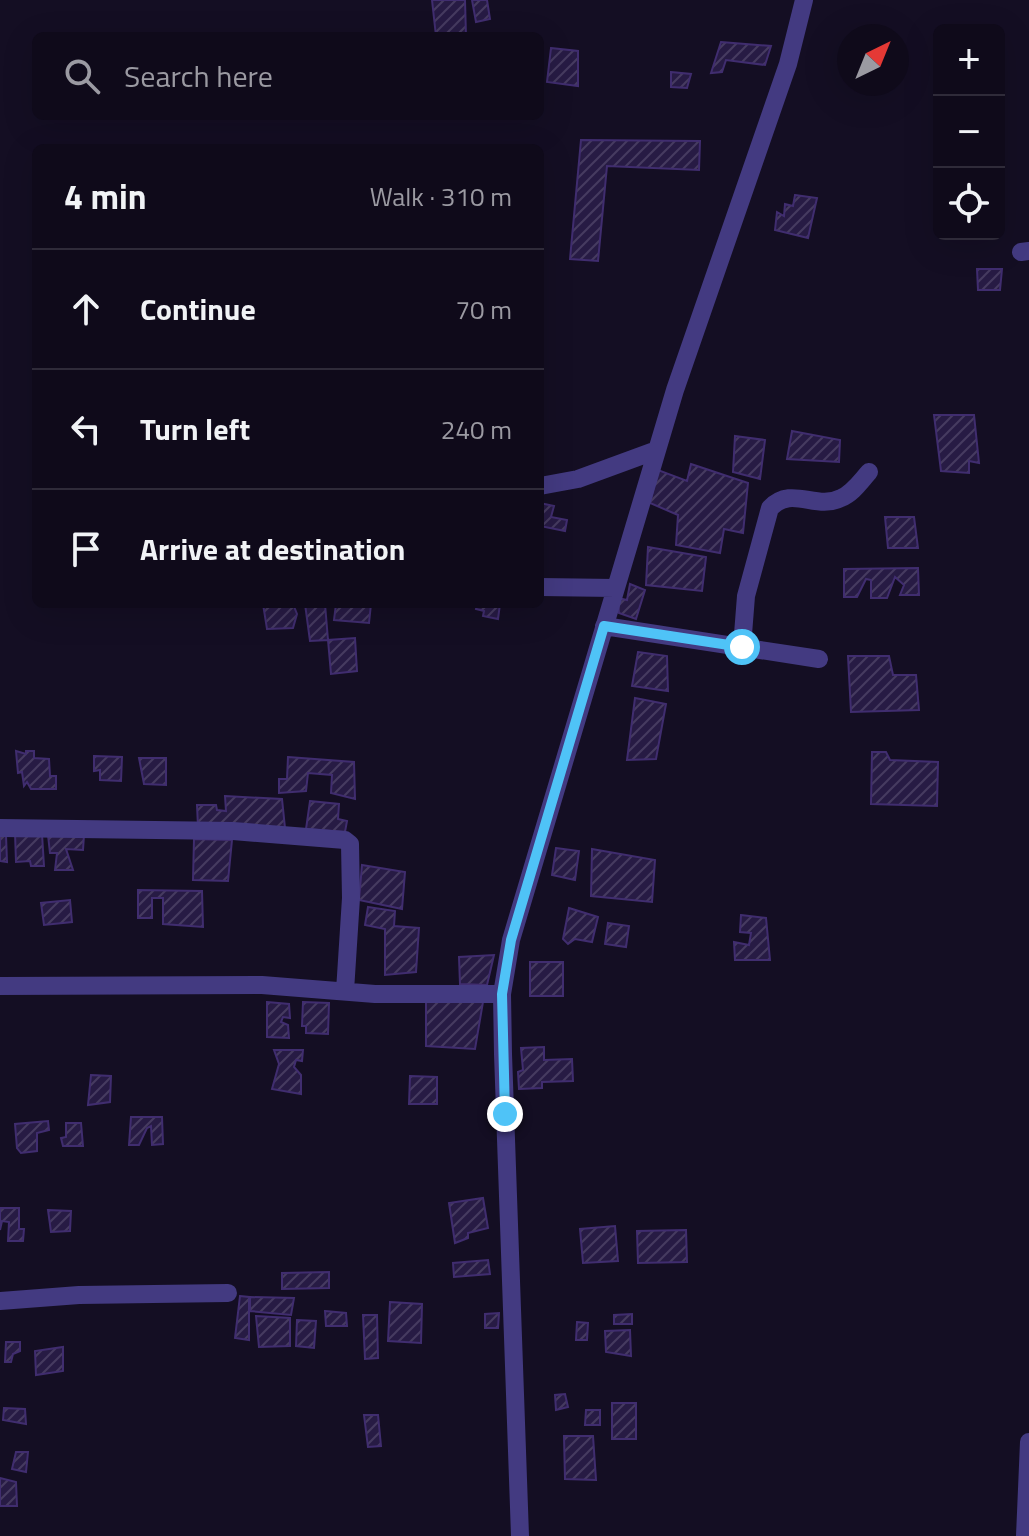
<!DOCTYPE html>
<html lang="en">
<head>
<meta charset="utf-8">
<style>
  :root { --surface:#0f0a1a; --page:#1d1827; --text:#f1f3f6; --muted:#9b9aa2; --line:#2f2b39 }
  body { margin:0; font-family:"Titillium Web",sans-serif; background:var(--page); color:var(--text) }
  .controls { position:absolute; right:24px; top:24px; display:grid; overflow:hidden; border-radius:12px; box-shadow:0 8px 32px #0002 }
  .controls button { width:72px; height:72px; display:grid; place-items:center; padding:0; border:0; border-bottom:2px solid var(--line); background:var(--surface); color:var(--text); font:40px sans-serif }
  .compass { position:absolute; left:837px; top:24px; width:72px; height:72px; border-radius:50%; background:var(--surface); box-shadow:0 8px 32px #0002; rotate:43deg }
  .stop { position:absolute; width:24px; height:24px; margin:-18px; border:6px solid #4fc3f7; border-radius:50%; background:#fff }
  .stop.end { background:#4fc3f7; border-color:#fff; box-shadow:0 2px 8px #0008 }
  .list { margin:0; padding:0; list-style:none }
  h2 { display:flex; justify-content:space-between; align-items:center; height:104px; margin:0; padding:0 32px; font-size:34px }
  h2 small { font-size:26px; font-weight:400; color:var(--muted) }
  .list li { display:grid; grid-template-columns:52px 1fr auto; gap:24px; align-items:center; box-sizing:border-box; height:120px; padding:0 32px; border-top:2px solid var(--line) }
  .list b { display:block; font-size:30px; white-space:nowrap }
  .list em { font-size:26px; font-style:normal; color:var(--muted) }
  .icon { flex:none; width:44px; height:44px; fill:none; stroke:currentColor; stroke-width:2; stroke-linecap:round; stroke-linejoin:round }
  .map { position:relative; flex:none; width:1029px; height:1536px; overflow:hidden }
  .search { position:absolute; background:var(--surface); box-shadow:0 8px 32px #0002; left:32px; top:32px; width:512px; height:88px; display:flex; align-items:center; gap:20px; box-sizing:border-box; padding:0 28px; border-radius:12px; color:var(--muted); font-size:30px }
  .panel { position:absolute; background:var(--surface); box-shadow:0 8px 32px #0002; left:32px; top:144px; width:512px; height:464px; border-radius:12px }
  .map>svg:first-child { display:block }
  .building { fill:url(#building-hatch); stroke:#402d6f; stroke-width:2 }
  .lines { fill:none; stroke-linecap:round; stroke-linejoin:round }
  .minor { stroke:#433a81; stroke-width:18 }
  .route { stroke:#4fc3f7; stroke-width:10 }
</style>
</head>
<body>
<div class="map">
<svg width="1029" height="1536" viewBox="0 0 1029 1536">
  <defs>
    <pattern id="building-hatch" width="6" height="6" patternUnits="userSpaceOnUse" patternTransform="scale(2)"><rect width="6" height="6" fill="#271b44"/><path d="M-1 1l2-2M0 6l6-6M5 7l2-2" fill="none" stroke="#463b60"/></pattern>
  </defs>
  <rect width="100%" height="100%" fill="#140e23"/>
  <!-- building -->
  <path class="building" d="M432 0H465L466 36H436Z
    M472 0H487L490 19 476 22Z
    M721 42 771 46 765 65 726 60 722 72 711 73Z
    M551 48 578 51V86L547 82Z
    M671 72 691 74 687 88 671 87Z
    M581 140 700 141 699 170 607 166 598 261 570 259Z
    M795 195 817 198 808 238 775 230 777 212 784 216 785 204 793 206Z
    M977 269H1002L1000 290H978Z
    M934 415H974L979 463 969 461V473L941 471Z
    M792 431 840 440 839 462 787 459Z
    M735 436 765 440 760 479 733 472Z
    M691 464 748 483 743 533 724 529 720 553 676 545 678 515 650 503 658 470 687 481Z
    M540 503 554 506 551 517 567 520 565 531 540 526Z
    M885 517H914L918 548H888Z
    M648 547 706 557 702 591 646 585Z
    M918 568 919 595H900L904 585 895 577 887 598H871V580L866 579 857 597H844V569Z
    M630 584 645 590 636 619 619 613 618 598 627 600Z
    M263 604H293L297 614 293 628 267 629Z
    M305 604H325L328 640 310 641Z
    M336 604H371L369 623 334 620Z
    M477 604H500L498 619 483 616 484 611 476 609Z
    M355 638 357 671 331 674 328 640Z
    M638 652 667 656 668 691 632 686Z
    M848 656H889L893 675H916L919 710 851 712Z
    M635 698 666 704 656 759 627 760Z
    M16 751 26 754V751H34V758L49 759 50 776H56V789H31L27 782 24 786 22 772 18 773Z
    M872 752H886L890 760 938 762 937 806 871 804Z
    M94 756 122 757 121 781 100 780V770L94 771Z
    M288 757 354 762 355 799 331 793 332 775 308 773 306 791 279 793V779H287Z
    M139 758H166V785L144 784Z
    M225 796 282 799 285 828 198 827 197 805H216L217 810 226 811Z
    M310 801 339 804 338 819 347 821 345 832 306 829Z
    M15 833 42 834 44 866H31L30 861 16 862Z
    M6 835 7 862 0 861V836Z
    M48 835H84L83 850 66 849 73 870H55L57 853H50Z
    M194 839 232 840 228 881 193 880Z
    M556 848 579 851 575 880 552 875Z
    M592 849 655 860 652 902 591 896Z
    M362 865 405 872 402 909 359 900Z
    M138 890 202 891 203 927 163 924V898H152V918H138Z
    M70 900 72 922 44 925 41 903Z
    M368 907 395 911 394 926 419 928 416 972 385 975V929L365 925Z
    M569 908 598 917 592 942 575 939 568 944 563 939Z
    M741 915 766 918 770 960H735L734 942 749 945 751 933 740 932Z
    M608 923 629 926 626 947 605 944Z
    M494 955 487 985 460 984 459 957Z
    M530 962H563V996H530Z
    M426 998 483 1002 475 1049 426 1046Z
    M267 1002 289 1004 290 1018 283 1017 281 1022 288 1025 289 1038 267 1037Z
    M303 1002 329 1003 328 1034 306 1033V1026H302Z
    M544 1047V1060L572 1059 573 1081 542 1082V1088L519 1089 518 1072 523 1070 521 1048Z
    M274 1050H303L302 1061 296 1060 294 1067 301 1075V1094L272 1089 279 1064Z
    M91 1075 111 1076 110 1102 88 1105Z
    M410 1076 437 1077V1104H409Z
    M131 1117H162L163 1144 152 1145 151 1126 147 1128 139 1145H129Z
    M48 1121 49 1130 37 1133V1151L21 1153 17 1148 15 1124Z
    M66 1123H81L83 1146H63L61 1138 66 1137Z
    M483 1198 488 1228 468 1233V1238L455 1243 449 1203Z
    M0 1208H19V1229H24L23 1241H8L9 1222 2 1221 0 1230Z
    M48 1210 71 1211 70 1231 51 1232Z
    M615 1226 618 1261 583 1263 580 1229Z
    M686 1230 687 1262 638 1263 637 1231Z
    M488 1260 490 1274 454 1277 453 1263Z
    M329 1272V1288L282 1289V1273Z
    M240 1296 249 1297V1340L235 1338Z
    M250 1297 294 1298 291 1315 250 1311Z
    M390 1302 422 1304 421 1343 388 1341Z
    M325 1311 346 1313 347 1326H326Z
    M499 1313 498 1328H485V1314Z
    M632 1314V1324H614V1315Z
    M363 1315H377L378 1358 365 1359Z
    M256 1316 290 1318V1346L259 1347Z
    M297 1320 316 1321 314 1348 296 1346Z
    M577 1322 588 1323 587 1340H576Z
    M630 1330 631 1356 606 1352 605 1331Z
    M6 1342H20V1351L13 1354 11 1362H5Z
    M63 1347V1371L36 1375 35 1351Z
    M565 1394 568 1407 556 1410 555 1395Z
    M612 1403H636V1439H612Z
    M4 1408 25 1409 26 1424 3 1420Z
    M586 1410H600V1425H585Z
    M364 1415H378L381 1446 368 1447Z
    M564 1436H593L596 1480 565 1479Z
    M16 1452H28L26 1472 12 1469Z
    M0 1478 16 1482 17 1506H0Z"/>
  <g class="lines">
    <!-- minor -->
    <path class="minor" d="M1021 252 1029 251
      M540 486 578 479 657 450
      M540 587 615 588
      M604 626 819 659
      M742 647 746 596 770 508C792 485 816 511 841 498 853 493 860 482 869 472
      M0 828 233 831 345 840 350 844 351 898 345 991
      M0 986 262 985 375 994H502
      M0 1301 79 1295 228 1293
      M520 1536 503 1054 502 994 511 940 675 390 788 64 804 0
      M1025 1536 1029 1442"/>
  </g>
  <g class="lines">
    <!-- route -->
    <path class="route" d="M505 1114 502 994 511 940 604 626 742 647"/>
  </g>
</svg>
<div class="controls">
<button>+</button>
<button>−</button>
<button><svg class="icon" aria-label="locate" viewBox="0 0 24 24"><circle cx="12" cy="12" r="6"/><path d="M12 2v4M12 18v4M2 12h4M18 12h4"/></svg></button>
</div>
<svg class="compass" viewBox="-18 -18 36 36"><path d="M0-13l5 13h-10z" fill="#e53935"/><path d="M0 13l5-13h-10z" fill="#9b9aa2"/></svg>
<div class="stop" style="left:742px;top:647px"></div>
<div class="stop end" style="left:505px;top:1114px"></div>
<div class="search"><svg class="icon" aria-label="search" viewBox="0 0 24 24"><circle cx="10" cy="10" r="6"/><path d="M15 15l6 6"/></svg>Search here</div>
<section class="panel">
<h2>4 min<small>Walk · 310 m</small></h2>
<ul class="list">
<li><svg class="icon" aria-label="ahead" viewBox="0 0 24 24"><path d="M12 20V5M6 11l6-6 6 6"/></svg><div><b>Continue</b></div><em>70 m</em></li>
<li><svg class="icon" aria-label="left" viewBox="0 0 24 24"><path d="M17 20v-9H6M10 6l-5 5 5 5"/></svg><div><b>Turn left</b></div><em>240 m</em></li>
<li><svg class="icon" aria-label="arrive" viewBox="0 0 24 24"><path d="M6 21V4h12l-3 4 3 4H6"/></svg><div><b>Arrive at destination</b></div></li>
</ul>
</section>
</div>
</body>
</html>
